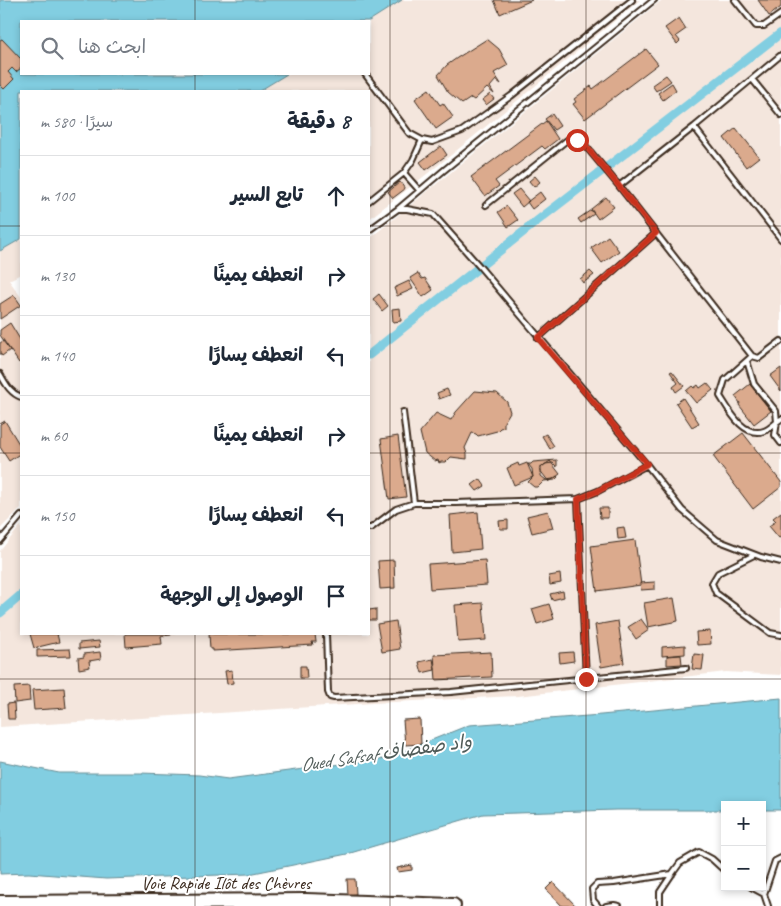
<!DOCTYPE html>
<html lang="ar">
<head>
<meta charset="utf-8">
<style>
  :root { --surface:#fff; --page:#f6f6f7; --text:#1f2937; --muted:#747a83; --line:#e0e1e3 }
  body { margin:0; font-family:Caveat,"Playpen Sans Arabic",sans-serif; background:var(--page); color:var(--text); direction:rtl }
  .controls { position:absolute; right:15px; bottom:15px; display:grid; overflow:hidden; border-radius:0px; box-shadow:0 2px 8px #0003 }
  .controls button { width:45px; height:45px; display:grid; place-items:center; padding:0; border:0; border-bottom:1px solid var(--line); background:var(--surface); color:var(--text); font:25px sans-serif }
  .stop { position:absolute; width:15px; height:15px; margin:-11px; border:4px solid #c8321e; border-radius:50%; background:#fff }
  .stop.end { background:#c8321e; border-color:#fff; box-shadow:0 1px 5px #0008 }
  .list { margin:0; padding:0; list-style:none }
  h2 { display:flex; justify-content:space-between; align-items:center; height:65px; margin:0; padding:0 20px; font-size:21px }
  h2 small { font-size:16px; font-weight:400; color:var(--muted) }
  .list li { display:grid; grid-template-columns:32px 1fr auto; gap:15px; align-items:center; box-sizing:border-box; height:80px; padding:0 20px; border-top:1px solid var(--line) }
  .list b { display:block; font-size:19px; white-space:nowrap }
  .list em { font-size:16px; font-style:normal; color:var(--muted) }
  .icon { flex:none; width:28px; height:28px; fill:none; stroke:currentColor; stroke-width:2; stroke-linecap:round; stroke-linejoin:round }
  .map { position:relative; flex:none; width:781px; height:906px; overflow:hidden; direction:ltr }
  .search { position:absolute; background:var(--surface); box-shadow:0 2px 8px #0003; left:20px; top:20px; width:350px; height:55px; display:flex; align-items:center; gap:12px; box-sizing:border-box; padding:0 18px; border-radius:0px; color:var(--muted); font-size:19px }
  .panel { position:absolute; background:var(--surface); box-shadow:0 2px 8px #0003; left:20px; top:90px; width:350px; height:545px; border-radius:0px; direction:rtl }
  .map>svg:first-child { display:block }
  .built { fill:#f4e6dd }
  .water { fill:#82cee1; stroke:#668c93 }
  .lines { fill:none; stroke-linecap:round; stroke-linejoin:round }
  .canal { stroke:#82cee1; stroke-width:9 }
  .building { fill:#dbaa8d; stroke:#3b2a1e }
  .service-casing { stroke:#3b2a1e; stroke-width:8 }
  .trunk-casing { stroke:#3b2a1e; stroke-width:18 }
  .service { stroke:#fff; stroke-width:4 }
  .trunk { stroke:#fff; stroke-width:14 }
  .route { stroke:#c8321e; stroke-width:6 }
  .grid { fill:none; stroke:#3b2a1e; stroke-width:1; stroke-opacity:0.55 }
  .labels { text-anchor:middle; stroke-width:4; stroke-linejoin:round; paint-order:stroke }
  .street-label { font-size:18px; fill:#3b2a1e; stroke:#fff }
  .water-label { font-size:19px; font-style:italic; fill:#505b58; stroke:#fff }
</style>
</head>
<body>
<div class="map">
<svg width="781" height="906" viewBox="0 0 781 906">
  <rect width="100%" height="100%" fill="#fff"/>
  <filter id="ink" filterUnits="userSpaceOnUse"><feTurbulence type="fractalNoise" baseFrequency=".02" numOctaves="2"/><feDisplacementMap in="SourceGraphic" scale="10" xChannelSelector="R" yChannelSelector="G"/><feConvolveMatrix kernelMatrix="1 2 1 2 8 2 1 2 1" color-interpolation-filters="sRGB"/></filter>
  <g filter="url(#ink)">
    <!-- built -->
    <path class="built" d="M402 0H640L445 160 369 219V91H259L287 74H369V21Z
      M662 0H781V675L726 672 518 696 373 703 0 727V551L21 525V634H369V239Z
      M21 239V274L9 280 21 297V508L0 529V251Z"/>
    <!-- water -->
    <path class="water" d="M0 0H402L369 21H21V74H287L259 91H21V239L0 251Z
      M781 698V810H762V805H725V810H616L483 814 347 854 249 874 106 879 29 873 0 874V761L59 773H140L199 775 228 779 387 758 469 725 601 715Z"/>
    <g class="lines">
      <!-- canal -->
      <path class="canal" d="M369 355 537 221 781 33
        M0 613 21 595"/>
    </g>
    <!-- building -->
    <path class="building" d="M494 0H532L500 14Z
      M758 0H781V7L769 16Z
      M679 18 686 29 676 36 680 41 677 44 665 28Z
      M2 39 21 59V68L16 72 12 68 8 72 14 79 4 89 0 85V40Z
      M487 39 499 49 508 65 494 73 501 84 496 80 490 87 494 94 487 88 474 100 471 98 462 104 448 92 438 75 447 65 457 58Z
      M646 49 658 64 585 119 573 104 576 102 574 99 591 86 593 89Z
      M666 75 671 81 656 91 652 85Z
      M672 83 676 90 663 100 658 93Z
      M429 89 440 105 443 103 453 117 436 129 415 99Z
      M490 94 494 99 486 105 482 100Z
      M552 114 560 126 554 130 545 119Z
      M546 121 558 139 545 149 542 146 495 181 499 186 485 196 471 177Z
      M736 128 759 157 746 167 724 138Z
      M441 146 447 155 426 170 420 162Z
      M535 176 540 182 534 187 529 181Z
      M400 182 405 189 393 198 388 192Z
      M519 189 529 201 522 207 512 194Z
      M540 192 545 199 532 209 527 202Z
      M606 197 614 207 598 219 591 209Z
      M507 206 518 220 508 227 498 212Z
      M591 210 594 214 581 223 578 219Z
      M608 236 619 251 602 263 591 248Z
      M590 271 594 275 583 283 580 279Z
      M418 273 422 279 425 278 433 290 423 297 410 278Z
      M409 281 413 289 397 296 394 288Z
      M379 294 388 306 382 311 373 299Z
      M14 295 21 305 0 319V304Z
      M400 308 401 321 393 322 392 309Z
      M10 323 21 341V361L19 363 0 335V330Z
      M3 341 10 350 2 356 0 353V343Z
      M781 368V391L770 376Z
      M672 371 684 386 676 392 673 387 678 383 670 372Z
      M707 383 713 390 696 403 686 391 692 386 694 388 698 385 700 388Z
      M750 384 771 411 754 424 739 405 740 403 735 396Z
      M447 389 450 395 439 399 437 393Z
      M475 391 497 393 507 402 510 412 504 422V427L500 428 497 431 478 436 476 434 472 433 465 448 467 454V459L451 457 446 462H441L439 463 438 460 435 461 425 453 420 432 436 413 451 420 456 412Z
      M683 398 699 423 692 427 676 403Z
      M5 421 21 447V453L9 461 0 447V424Z
      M743 433 781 482V487L753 509 713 456Z
      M546 434 554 446 550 449 542 436Z
      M398 436 406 497 389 499 381 439Z
      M557 460V467L553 463 545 464 541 468V476L546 480 553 479 557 476 558 477 555 480 544 481 538 487H534L528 482 533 477 532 469 528 464H531L533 462Z
      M550 461 560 474 549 482 539 469Z
      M518 463 519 466 527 463 533 477 514 485 507 468Z
      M480 479 485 486 477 491 472 485Z
      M599 508H608V518H600Z
      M548 511 553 528 532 533 527 516Z
      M478 512 481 549 452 552 450 515Z
      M781 512V537L779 538 769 526 776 521 773 518Z
      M508 520V529H500L499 521Z
      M624 527 626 538 618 539 617 528Z
      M635 540 641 585 597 591 591 546Z
      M394 560 395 588 380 589 378 561Z
      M485 560 487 585 430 589 428 564Z
      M560 574 561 583 550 585 549 576Z
      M655 582V589L641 590 640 583Z
      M563 591 564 597 552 600 550 594Z
      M674 598 678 621 648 627 644 603Z
      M483 603 486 640 458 642 455 605Z
      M549 604 554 619 537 624 532 609Z
      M376 609V620H369V610Z
      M641 619 649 630 636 639 628 627Z
      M396 621 400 649 382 652 377 624Z
      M618 621 624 663 601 667 595 625Z
      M710 631 711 644 697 645 696 632Z
      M30 634H59H57L59 642 34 648Z
      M125 634H171V635L161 636 162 644 126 647Z
      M209 634H315L316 642H312L313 645 213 651V649H210Z
      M99 641 100 647 79 649V643Z
      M685 645V654L662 656V647Z
      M70 649 71 656 37 657V650Z
      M100 652 101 659 89 661 90 667 79 669 78 658 84 657V654Z
      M491 652 492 677 436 680 434 655Z
      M573 652 574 661 560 663 559 653Z
      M694 654 704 655 702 670 692 669Z
      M681 655 682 664 667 665V656Z
      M433 659 435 670 422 673 419 662Z
      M300 666H306L307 678H300Z
      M232 670 233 683 227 684 225 671Z
      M29 686 30 701 15 703 14 687Z
      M64 688 66 708 34 710 32 690Z
      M14 703 15 719H8L7 704Z
      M420 719 421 744 405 745 403 720Z
      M412 865V870L398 872 397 868Z
      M347 879H355L356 894 348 895Z
      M553 882 576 906H562L546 889Z"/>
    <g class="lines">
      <defs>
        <path id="service" d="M735 0 756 26H764L781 14
          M365 74 409 133 422 140 432 142 462 131 511 96 632 0
          M752 79 781 115
          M694 127 781 239
          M404 173 419 190
          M619 186 694 127 781 55
          M369 201 404 173 413 160 422 140
          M486 205 567 140H577L584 144 619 186 752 356 759 358 781 341
          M398 209H407L433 214 480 267 647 465 682 510 717 540 761 557 781 562
          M369 230 398 209 443 171 654 0
          M538 338 656 233
          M752 356 725 380 720 396C729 410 743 438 764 431 770 429 776 422 781 419
          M747 361 754 384 776 411 777 422 775 435 781 443
          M0 374C6 384 10 393 21 397
          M403 412 414 503
          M578 499 586 679
          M369 528H371L396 509 414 503H456L578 499 598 491 647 465
          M0 541 21 516
          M754 555 718 573 712 583 716 593 770 633 781 635
          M326 634 328 692 330 697 334 698 451 692 686 668
          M751 887 764 894
          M598 906 593 900 592 889 597 884 614 883 672 874
          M606 906 614 905 619 906
          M660 906V892L672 874 680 863 699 852 712 859 725 871
          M768 906 764 894 775 861 781 858"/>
        <path id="trunk" d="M0 903 306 901 453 906"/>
      </defs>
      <!-- service casing -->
      <use href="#service" class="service-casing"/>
      <!-- trunk casing -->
      <use href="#trunk" class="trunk-casing"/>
      <!-- service -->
      <use href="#service" class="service"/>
      <!-- trunk -->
      <use href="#trunk" class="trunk"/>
    </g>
  </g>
  <g class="lines" filter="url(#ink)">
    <!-- route -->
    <path class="route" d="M577 140 584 144 619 186 656 233 538 338 647 464 598 491 578 499 586 679"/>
  </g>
  <!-- grid -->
  <path class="grid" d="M195 0V21M390 0V906M586 0V906M195 74V91M0 226H21M369 226H781M0 453H21M369 453H781M195 634V906M0 679H781"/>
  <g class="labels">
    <!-- street labels -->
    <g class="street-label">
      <text x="226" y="889">Voie Rapide Ilôt des Chèvres</text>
    </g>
    <!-- water labels -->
    <g class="water-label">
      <text transform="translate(386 752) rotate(-8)" y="7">Oued Safsaf واد صفصاف</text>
    </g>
  </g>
</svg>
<div class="controls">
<button>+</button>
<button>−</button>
</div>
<div class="stop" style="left:577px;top:140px"></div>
<div class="stop end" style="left:586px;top:679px"></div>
<div class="search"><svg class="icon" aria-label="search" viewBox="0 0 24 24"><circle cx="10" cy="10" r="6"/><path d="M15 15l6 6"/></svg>ابحث هنا</div>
<section class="panel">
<h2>8 دقيقة<small>سيرًا · 580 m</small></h2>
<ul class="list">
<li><svg class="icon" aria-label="ahead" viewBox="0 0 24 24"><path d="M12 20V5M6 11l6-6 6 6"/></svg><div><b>تابع السير</b></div><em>100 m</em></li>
<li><svg class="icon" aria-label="right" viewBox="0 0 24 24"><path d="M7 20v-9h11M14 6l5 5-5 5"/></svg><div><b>انعطف يمينًا</b></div><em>130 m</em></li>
<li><svg class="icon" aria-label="left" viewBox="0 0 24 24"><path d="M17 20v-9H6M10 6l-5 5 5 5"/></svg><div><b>انعطف يسارًا</b></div><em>140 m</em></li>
<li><svg class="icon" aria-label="right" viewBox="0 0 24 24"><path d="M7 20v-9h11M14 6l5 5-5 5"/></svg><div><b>انعطف يمينًا</b></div><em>60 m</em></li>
<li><svg class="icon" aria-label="left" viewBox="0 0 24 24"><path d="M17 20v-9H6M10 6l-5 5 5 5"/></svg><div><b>انعطف يسارًا</b></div><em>150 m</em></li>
<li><svg class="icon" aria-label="arrive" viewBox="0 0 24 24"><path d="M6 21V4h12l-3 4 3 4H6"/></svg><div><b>الوصول إلى الوجهة</b></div></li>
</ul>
</section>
</div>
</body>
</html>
